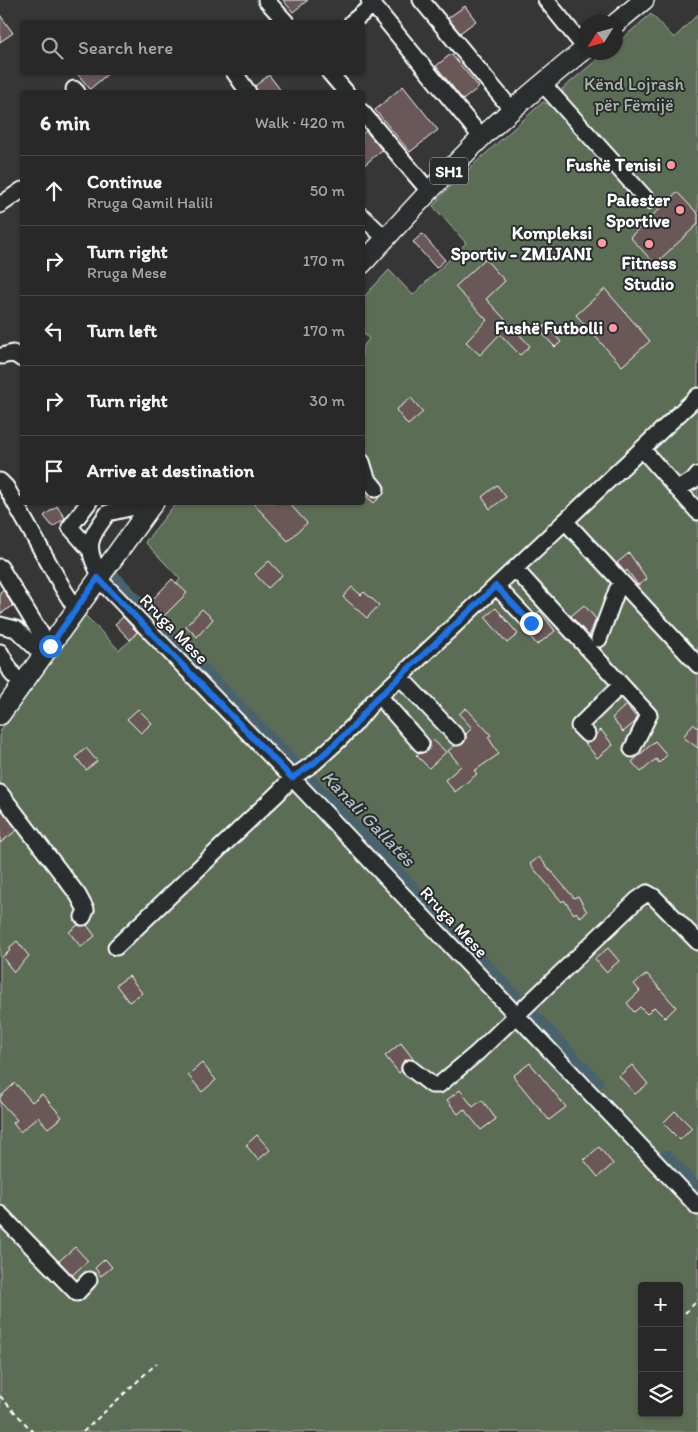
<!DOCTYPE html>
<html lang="en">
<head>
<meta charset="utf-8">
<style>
  :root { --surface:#292829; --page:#353435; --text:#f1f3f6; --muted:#a5a6a8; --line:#454446 }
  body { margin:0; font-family:Itim,sans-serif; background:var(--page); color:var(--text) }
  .controls { position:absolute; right:15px; bottom:15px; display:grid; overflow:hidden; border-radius:5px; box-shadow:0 1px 4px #0004 }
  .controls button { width:45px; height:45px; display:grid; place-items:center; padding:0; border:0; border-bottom:1px solid var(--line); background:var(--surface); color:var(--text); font:25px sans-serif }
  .compass { position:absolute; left:578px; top:15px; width:45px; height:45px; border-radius:50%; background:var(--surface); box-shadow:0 1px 4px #0004; rotate:233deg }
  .stop { position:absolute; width:15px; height:15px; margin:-11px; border:4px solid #1a73e8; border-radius:50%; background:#fff }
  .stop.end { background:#1a73e8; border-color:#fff; box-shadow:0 1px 5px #0008 }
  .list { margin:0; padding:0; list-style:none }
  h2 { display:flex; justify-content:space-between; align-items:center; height:65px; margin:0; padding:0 20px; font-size:21px }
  h2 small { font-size:16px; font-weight:400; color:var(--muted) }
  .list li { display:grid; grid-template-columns:32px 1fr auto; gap:15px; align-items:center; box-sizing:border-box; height:70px; padding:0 20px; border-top:1px solid var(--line) }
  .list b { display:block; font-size:19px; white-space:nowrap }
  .list p { margin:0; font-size:16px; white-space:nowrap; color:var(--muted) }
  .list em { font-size:16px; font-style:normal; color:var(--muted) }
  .icon { flex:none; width:28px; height:28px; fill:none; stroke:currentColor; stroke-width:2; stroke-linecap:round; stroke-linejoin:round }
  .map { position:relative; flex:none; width:698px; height:1432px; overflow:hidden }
  .search { position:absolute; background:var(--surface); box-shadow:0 1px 4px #0004; left:20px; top:20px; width:345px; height:55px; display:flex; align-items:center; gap:12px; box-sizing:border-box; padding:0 18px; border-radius:5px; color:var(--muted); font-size:19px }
  .panel { position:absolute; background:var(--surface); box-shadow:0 1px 4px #0004; left:20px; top:90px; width:345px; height:415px; border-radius:5px }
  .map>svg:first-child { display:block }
  .green { fill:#5b6d57; stroke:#adb6ab; fill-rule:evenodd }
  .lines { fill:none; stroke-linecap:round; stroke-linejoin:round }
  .canal { stroke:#49646d; stroke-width:11 }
  .building { fill:#6b5959; stroke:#fff }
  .minor-casing { stroke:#fff; stroke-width:19 }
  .major-casing { stroke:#fff; stroke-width:22 }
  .path { stroke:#fff; stroke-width:2; stroke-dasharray:5 4; stroke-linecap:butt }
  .minor { stroke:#2a2d2e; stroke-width:15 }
  .major { stroke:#2a2d2e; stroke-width:19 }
  .route { stroke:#1a73e8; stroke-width:6 }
  .poi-dot { fill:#ff9aa2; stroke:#2a2d2e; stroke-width:2 }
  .labels { text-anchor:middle; stroke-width:4; stroke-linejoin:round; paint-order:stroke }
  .shield { fill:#2a2d2e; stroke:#bfc0c0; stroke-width:1 }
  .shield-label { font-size:16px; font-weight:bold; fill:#fff }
  .park-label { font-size:18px; fill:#adb6ab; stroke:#2a2d2e }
  .poi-label { font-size:18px; font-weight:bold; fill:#fff; stroke:#2a2d2e; text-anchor:end }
  .street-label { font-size:18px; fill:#fff; stroke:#2a2d2e }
  .water-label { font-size:19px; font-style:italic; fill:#adb9bd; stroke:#2a2d2e }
</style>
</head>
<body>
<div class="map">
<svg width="698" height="1432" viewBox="0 0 698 1432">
  <rect width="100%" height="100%" fill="#373637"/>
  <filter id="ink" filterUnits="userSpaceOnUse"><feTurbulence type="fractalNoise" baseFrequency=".02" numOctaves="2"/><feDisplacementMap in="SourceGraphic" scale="10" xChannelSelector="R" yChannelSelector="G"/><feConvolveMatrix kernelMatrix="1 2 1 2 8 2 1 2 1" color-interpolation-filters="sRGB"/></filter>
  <g filter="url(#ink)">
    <!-- green -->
    <path class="green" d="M651 14 674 38 698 14V1432H0V812L9 799 0 787V731L83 613 119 650 131 640 180 579 145 542 176 503 362 502V348L369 339 363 332V298L389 270 413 295 466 243 433 206 452 184 543 102 559 109 566 103 562 89 605 53 616 52V44ZM642 1286H679V1413H642Z"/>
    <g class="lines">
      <!-- canal -->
      <path class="canal" d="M115 577 295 763 598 1082
        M666 1155 698 1188"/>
    </g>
    <!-- building -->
    <path class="building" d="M283 0H308L293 12Z
      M465 6 476 21 460 33 448 18Z
      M0 15 13 33 0 42Z
      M451 54 479 87 463 100 436 66Z
      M76 72H110L90 89Z
      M269 75 282 92H257L255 86Z
      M403 86 438 130 410 152 375 110Z
      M366 131 382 150 362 167V134Z
      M677 192 698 214V224L655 264 630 237Z
      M422 234 445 260 436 268 413 242Z
      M485 259 505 281 486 299 530 346 520 355 500 334 480 355 466 342 487 320 455 287Z
      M605 289 650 341 622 366 576 315Z
      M546 325 561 342 555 347 540 331Z
      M411 398 423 412 408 425 396 410Z
      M497 485 506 497 490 509 482 497Z
      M362 487 372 498 380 497 374 503 362 492Z
      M252 502H288L307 523 288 541Z
      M57 506 65 518 53 527 44 516Z
      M629 553 647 579 638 585 627 570 625 572 617 563Z
      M269 561 282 575 268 588 255 574Z
      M172 579 187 593 162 618 148 604Z
      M352 587 361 595 364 592 379 605 367 618 343 597Z
      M3 590 13 606 0 614V592Z
      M584 605 596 619 589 636 571 616Z
      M496 608 518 634 507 643 485 617Z
      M202 609 213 619 197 637 186 626Z
      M540 611 555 631 537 645 527 632H533L538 629 540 621 536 614Z
      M123 617 137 632 130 640 115 624Z
      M626 705 637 718 635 722 623 732 612 718Z
      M466 708 491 735 488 737 499 754 474 771 477 774 455 792 445 780 461 766 448 751 454 746 463 744 466 739V734L472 728 459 714Z
      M138 709 152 723 141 733 127 719Z
      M693 724 698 728V748L683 737Z
      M601 730 613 745 597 758 585 743 593 741 596 734Z
      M432 739 446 752 429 768 416 755 428 751 430 747V741Z
      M655 741 667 755 659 763 656 759 641 772 632 762Z
      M86 748 97 761 86 770 76 757Z
      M1 809 17 830 0 843V810Z
      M539 857 574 898 578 896 587 912 580 917 576 912 574 914 564 900 562 902 530 864Z
      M78 925 80 926 87 925 95 936 81 947 69 932Z
      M17 941 29 956 14 972 2 957 11 950 9 948Z
      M608 948 619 961 606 972 595 959Z
      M647 974 676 1007 665 1018 654 1007 647 1014 640 1007 634 1012 627 1003 640 991 634 984Z
      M129 976 142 993 129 1002 116 985Z
      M401 1043 414 1060 407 1059 403 1062 401 1066V1071L399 1073 385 1056Z
      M202 1063 216 1080 202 1092 188 1075Z
      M530 1063 566 1107 549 1120 513 1076Z
      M632 1065 648 1084 635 1094 619 1076Z
      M15 1083 32 1102 42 1094 62 1117 48 1128 38 1117 20 1132 13 1123 17 1120 0 1102V1097Z
      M460 1090 473 1107 482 1100 496 1119 481 1130 464 1109 458 1114 447 1100Z
      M675 1111 692 1128 680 1140 663 1123Z
      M257 1135 270 1150 258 1160 246 1145Z
      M599 1147 613 1164 598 1177 584 1160Z
      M75 1247 88 1261 72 1275 59 1261Z
      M105 1259 112 1267 101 1276 95 1268Z"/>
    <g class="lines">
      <defs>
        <path id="minor" d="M266 0 286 22
          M369 0 482 138
          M421 0 512 110
          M546 0 585 48
          M352 22 373 5
          M234 72 248 92
          M329 72 346 92
          M542 83 648 201
          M74 89 77 92
          M362 112 429 191
          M0 205 22 190
          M362 216 386 239
          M2 356 13 353 22 359
          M642 449 698 512
          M362 462 367 478 376 489
          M0 481 6 487 64 590 76 609
          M677 489 694 480 698 475
          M89 502 70 527 91 551
          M565 521 698 665
          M0 567 41 634 50 646
          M515 569 649 715 632 749
          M100 575C84 545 89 539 108 513L134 507 151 506
          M98 578 292 778 698 1207
          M496 586 531 623
          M0 625 16 629 43 655
          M599 639 617 590 623 584
          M0 652 13 675 23 683
          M400 677 457 737
          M379 696 421 744
          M587 734 579 726 621 685
          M0 793 78 895 86 910 83 917
          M116 947 278 793 292 778 314 763 337 742 354 725 372 703 698 396
          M410 1068 432 1085H439L477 1053 637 900 647 893 654 897 698 942
          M0 1214 77 1293 89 1280"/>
        <path id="major" d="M616 23 644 0
          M362 264C402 221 440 178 482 137 515 106 550 77 586 48
          M0 715 154 502"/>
      </defs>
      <!-- minor casing -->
      <use href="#minor" class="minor-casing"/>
      <!-- major casing -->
      <use href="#major" class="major-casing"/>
      <!-- path -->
      <path class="path" d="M685 1313 698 1300
        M0 1396 33 1432
        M83 1432 157 1363"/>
      <!-- minor -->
      <use href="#minor" class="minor"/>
      <!-- major -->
      <use href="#major" class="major"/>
    </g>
  </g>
  <g class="lines" filter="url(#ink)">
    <!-- route -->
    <path class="route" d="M50 646 98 578 292 778 314 763 337 742 354 726 372 703 496 586 531 623"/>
  </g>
  <!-- markers -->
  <g class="poi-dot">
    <circle cx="671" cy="165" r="5"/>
    <circle cx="680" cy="210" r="5"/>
    <circle cx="602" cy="243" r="5"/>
    <circle cx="649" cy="244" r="5"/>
    <circle cx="613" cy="328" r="5"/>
  </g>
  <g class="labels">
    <!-- shield labels -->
    <rect class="shield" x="430" y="157.5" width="38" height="27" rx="4"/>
    <g class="shield-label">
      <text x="449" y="177">SH1</text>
    </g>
    <!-- park labels -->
    <g class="park-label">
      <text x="634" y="90">Kënd Lojrash<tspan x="634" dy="21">për Fëmijë</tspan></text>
    </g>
    <!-- poi labels -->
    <g class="poi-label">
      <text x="661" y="171">Fushë Tenisi</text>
      <text x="670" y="206">Palester<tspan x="670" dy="21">Sportive</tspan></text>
      <text x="592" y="239">Kompleksi<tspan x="592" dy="21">Sportiv - ZMIJANI</tspan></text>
      <text x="649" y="269" text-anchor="middle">Fitness<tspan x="649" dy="21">Studio</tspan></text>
      <text x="603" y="334">Fushë Futbolli</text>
    </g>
    <!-- street labels -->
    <g class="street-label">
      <text transform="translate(174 629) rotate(46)" y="6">Rruga Mese</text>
      <text transform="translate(454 922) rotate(47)" y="6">Rruga Mese</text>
    </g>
    <!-- water labels -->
    <g class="water-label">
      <text transform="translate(369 818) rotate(46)" y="7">Kanali Gallatës</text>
    </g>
  </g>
</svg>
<div class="controls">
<button>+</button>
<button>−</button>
<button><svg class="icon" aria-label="layers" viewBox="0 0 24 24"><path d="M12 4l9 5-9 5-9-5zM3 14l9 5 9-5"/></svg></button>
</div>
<svg class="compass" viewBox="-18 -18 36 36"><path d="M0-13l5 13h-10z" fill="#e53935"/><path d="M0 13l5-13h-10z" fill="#a5a6a8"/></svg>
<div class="stop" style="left:50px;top:646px"></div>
<div class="stop end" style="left:531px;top:623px"></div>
<div class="search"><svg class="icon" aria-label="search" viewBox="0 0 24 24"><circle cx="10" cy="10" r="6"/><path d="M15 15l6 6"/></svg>Search here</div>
<section class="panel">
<h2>6 min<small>Walk · 420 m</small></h2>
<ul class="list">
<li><svg class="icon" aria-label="ahead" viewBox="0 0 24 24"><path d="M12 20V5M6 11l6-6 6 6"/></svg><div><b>Continue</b><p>Rruga Qamil Halili</p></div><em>50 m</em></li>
<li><svg class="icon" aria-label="right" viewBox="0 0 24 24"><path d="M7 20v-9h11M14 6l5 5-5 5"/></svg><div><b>Turn right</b><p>Rruga Mese</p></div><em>170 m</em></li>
<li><svg class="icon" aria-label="left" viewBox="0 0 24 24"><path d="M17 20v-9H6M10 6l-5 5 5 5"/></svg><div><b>Turn left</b></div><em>170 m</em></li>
<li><svg class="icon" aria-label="right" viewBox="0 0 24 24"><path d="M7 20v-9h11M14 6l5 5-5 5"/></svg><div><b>Turn right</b></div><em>30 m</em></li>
<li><svg class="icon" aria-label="arrive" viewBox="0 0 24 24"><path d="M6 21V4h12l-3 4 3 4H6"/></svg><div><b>Arrive at destination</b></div></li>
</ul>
</section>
</div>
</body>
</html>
